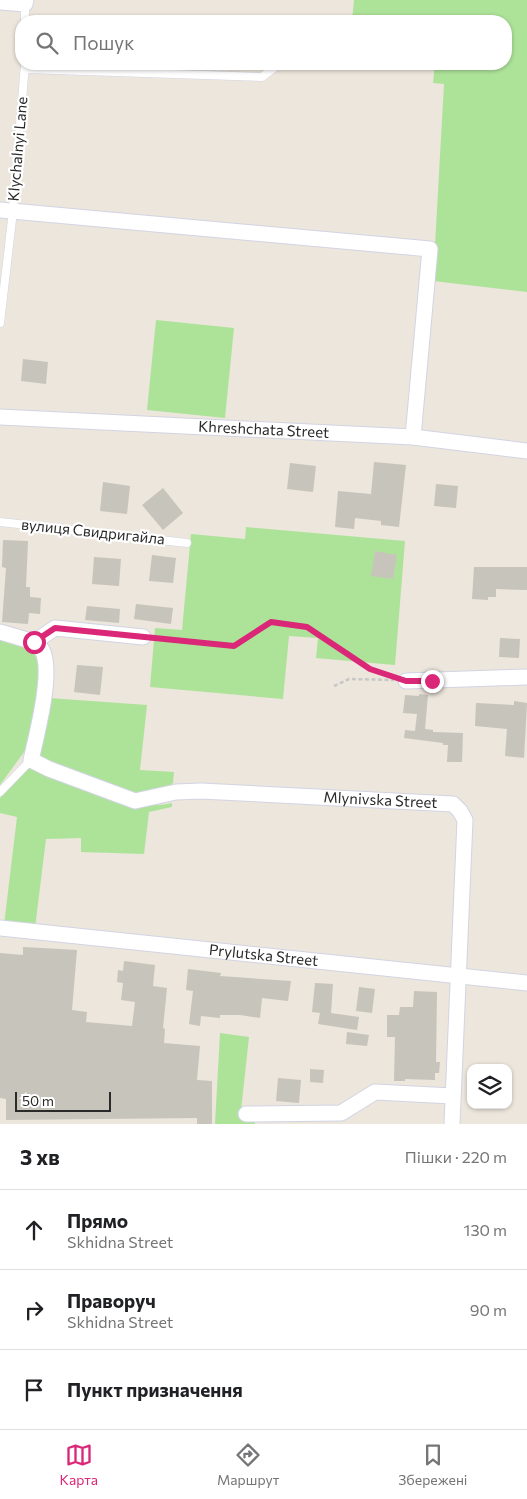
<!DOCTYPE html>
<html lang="uk">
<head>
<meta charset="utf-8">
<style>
  :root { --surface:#fff; --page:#f2f2f2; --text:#202124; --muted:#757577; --line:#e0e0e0; --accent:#db2777 }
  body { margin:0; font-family:Commissioner,sans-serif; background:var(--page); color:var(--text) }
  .controls { position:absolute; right:15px; bottom:15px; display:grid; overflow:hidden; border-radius:10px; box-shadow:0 1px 4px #0004 }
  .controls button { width:45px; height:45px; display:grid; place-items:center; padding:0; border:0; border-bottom:1px solid var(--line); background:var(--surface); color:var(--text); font:25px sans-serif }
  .scale { position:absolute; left:15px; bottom:12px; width:96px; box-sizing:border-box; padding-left:5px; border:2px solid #2a2a2a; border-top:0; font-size:14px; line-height:18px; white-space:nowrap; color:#2a2a2a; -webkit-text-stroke:4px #fff; paint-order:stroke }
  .stop { position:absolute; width:15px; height:15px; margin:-11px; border:4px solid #db2777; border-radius:50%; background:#fff }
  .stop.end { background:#db2777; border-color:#fff; box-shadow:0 1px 5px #0008 }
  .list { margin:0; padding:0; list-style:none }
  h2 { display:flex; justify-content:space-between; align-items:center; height:65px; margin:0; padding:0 20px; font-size:21px }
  h2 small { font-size:16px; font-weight:400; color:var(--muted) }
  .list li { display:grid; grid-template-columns:32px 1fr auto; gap:15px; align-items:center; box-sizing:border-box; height:80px; padding:0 20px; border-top:1px solid var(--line) }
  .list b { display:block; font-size:19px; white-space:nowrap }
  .list p { margin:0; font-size:16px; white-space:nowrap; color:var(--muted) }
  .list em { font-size:16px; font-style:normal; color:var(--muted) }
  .icon { flex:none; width:28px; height:28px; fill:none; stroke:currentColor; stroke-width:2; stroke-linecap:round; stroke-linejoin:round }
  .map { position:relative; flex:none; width:527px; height:1124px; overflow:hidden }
  .search { position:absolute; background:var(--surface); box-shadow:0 1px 4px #0004; left:15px; right:15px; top:15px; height:55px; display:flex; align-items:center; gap:12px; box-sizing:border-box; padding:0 18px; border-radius:20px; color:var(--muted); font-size:19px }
  .sheet { height:305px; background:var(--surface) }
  nav { display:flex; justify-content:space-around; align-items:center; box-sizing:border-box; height:70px; border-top:1px solid var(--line); background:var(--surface); font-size:14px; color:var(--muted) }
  nav a { display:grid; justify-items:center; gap:2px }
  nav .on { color:var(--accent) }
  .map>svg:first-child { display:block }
  .green { fill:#ade399 }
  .building { fill:#c7c4bb }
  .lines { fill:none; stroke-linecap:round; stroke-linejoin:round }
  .service-casing { stroke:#d2d4e3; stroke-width:9 }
  .minor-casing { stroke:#d2d4e3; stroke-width:17 }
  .path { stroke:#c8c8c8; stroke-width:2.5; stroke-dasharray:4 2.5; stroke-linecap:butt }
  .service { stroke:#fff; stroke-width:8 }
  .minor { stroke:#fff; stroke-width:15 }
  .route { stroke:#db2777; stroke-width:6 }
  .labels { text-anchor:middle; stroke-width:4.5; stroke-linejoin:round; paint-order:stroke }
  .street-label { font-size:15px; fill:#2a2a2a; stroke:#fff }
</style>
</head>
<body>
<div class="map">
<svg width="527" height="1124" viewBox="0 0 527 1124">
  <rect width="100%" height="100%" fill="#ece6dc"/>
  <!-- green -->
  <path class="green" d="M354 0H527V292L433 281 444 84 433 83 435 64H506V21H352Z
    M156 320 234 328 225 418 147 410Z
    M246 527 405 541 395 665 316 658 318 638 289 636 283 699 150 687 155 628 182 630 191 534 245 539Z
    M0 639 33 651 40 661 34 715 27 748 0 785Z
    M49 698 147 705 140 770 174 772 173 783 167 790 136 797 42 759 39 749Z
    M28 768C79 775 118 815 172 803V807L149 812 144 854 81 852V838L46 839 35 928 4 925 17 817 0 813V798Z
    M220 1033 249 1037 240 1120 255 1119V1124H215Z"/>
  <!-- building -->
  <path class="building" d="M23 359 48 362 46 384 21 381Z
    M374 462 406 465 399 527 381 525V521L355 518 354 529 335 527 338 491 371 494Z
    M290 463 316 466 313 492 287 489Z
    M103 482 130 486 127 514 100 511Z
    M436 484 458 486 456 508 434 506Z
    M163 488 183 513 163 530 142 505Z
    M3 540 28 541 26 587H30V597L41 598 40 614 29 613 28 624 2 622 6 568 2 567Z
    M375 551 397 555 393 579 371 576Z
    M152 555 176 558 173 583 149 581Z
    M94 557 121 559 119 586 92 584Z
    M474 567H527V590L496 589V597H488V600L472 599Z
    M136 604 173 608 171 624 134 619Z
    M87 606 120 609 119 623 85 620Z
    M500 638 520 639 519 658 499 657Z
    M77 665 103 667 100 695 74 692Z
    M419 694 428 695 425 729 433 730V732L463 733 462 762H447L448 745H443V743L404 738 405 730 415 731 417 714 403 713 405 695 419 696Z
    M514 701 527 703 524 758 505 756 507 729 475 726 476 703 514 705Z
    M23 947 77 950 72 1010 87 1012 86 1022 132 1026 135 1002 121 1000 123 983 117 982 118 970 123 971 124 961 155 965 153 986 167 988 163 1028 165 1029 164 1043 200 1046 197 1080 212 1081V1124H197V1118L6 1120V1099L0 1098V953L23 955Z
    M188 969 221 973 220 976 291 981 288 1001 262 998 260 1018 240 1015H220V1018L201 1016 200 1026 189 1024 193 991 186 990Z
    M315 983 333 984 331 1013 359 1017 357 1030 318 1024 320 1013 312 1012Z
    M359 987 375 989 372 1013 356 1011Z
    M414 991 437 992 436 1062H440L439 1073H435V1080L405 1079V1081H394L395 1037H387V1015H399L400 1007H413Z
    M347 1032 369 1035 367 1046 346 1044Z
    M310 1069 324 1070 323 1083 310 1082Z
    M278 1078 301 1080 299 1103 276 1101Z"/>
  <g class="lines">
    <defs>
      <path id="service" d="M25 21V4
        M386 64 414 65
        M25 69 262 77 279 64
        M0 323 13 211 25 64
        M0 522 187 543
        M0 792 31 760"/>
      <g id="minor">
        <path d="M0 2 25 4 26 0"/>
        <path d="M0 210 430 249 413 437"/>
        <path id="s1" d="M0 417 413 437 527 451"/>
        <path d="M0 632 34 642 55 628 143 637"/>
        <path id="s2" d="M34 642C36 644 41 647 42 650 54 671 36 737 31 760L49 769 135 801 176 792 201 791 453 804 460 811 465 820 452 1124"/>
        <path d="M406 681 527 677"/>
        <path id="s3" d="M0 928 527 983"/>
        <path d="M246 1114 341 1113 375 1092 452 1096"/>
      </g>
    </defs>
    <!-- service casing -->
    <use href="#service" class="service-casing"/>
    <!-- minor casing -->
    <use href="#minor" class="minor-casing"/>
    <!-- path -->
    <path class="path" d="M157 638 234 646 271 622 307 627 370 669 395 677
      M334 686 349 679 394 680"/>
    <!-- service -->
    <use href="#service" class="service"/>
    <!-- minor -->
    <use href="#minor" class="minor"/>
  </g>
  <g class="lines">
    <!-- route -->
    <path class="route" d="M34 642 55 628 234 646 271 622 307 627 370 669 406 681H432"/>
  </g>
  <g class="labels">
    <!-- street labels -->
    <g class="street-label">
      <text transform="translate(18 149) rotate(-85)" y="5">Klychalnyi Lane</text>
      <text dy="5" stroke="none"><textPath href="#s1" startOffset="264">Khreshchata Street</textPath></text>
      <text transform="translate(93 532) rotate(6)" y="5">вулиця Свидригайла</text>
      <text dy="5" stroke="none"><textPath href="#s2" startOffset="482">Mlynivska Street</textPath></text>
      <text dy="5" stroke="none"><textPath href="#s3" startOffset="265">Prylutska Street</textPath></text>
    </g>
  </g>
</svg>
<div class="controls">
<button><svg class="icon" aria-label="layers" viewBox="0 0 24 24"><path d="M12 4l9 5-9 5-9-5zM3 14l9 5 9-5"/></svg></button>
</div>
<div class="scale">50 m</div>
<div class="stop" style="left:34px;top:642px"></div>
<div class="stop end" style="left:432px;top:681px"></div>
<div class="search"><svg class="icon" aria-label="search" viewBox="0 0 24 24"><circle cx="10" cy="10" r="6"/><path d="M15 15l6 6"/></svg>Пошук</div>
</div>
<section class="sheet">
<h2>3 хв<small>Пішки · 220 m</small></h2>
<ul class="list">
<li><svg class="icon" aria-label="ahead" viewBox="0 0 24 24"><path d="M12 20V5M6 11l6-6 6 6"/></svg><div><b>Прямо</b><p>Skhidna Street</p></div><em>130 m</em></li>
<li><svg class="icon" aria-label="right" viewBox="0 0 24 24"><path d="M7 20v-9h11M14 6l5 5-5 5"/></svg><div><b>Праворуч</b><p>Skhidna Street</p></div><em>90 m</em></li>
<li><svg class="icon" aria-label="arrive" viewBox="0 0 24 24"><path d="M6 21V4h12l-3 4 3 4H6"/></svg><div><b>Пункт призначення</b></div></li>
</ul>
</section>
<nav>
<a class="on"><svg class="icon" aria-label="map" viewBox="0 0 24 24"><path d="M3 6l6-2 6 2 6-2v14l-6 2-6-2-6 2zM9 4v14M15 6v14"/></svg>Карта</a>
<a><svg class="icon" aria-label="directions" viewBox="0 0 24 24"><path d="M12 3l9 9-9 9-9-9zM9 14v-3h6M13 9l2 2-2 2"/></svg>Маршрут</a>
<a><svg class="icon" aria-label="saved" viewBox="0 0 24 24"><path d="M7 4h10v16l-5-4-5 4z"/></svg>Збережені</a>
</nav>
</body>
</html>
